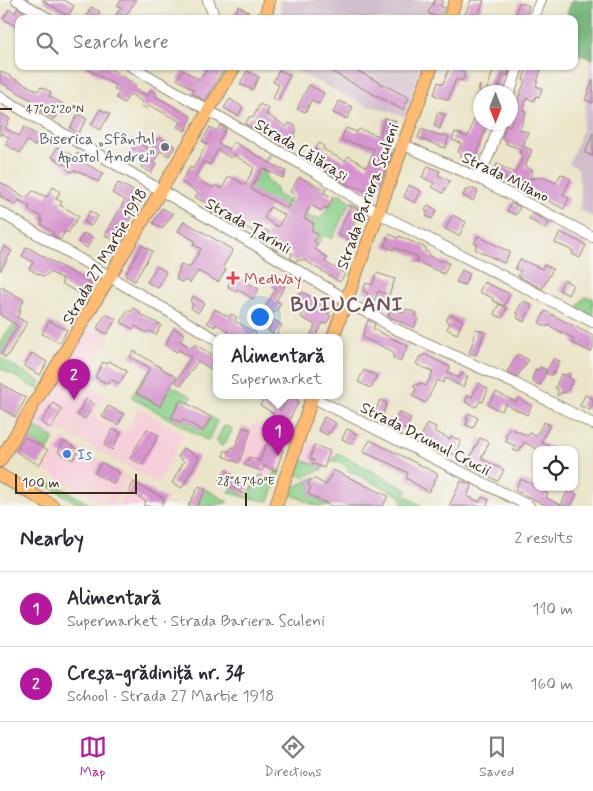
<!DOCTYPE html>
<html lang="en">
<head>
<meta charset="utf-8">
<style>
  :root { --surface:#fff; --page:#f2f2f3; --text:#2b2b33; --muted:#7c7c81; --line:#e1e1e2; --accent:#b5179e }
  body { margin:0; font-family:Mynerve,sans-serif; background:var(--page); color:var(--text) }
  .controls { position:absolute; right:15px; bottom:15px; display:grid; overflow:hidden; border-radius:10px; box-shadow:0 1px 4px #0004 }
  .controls button { width:45px; height:45px; display:grid; place-items:center; padding:0; border:0; border-bottom:1px solid var(--line); background:var(--surface); color:var(--text); font:25px sans-serif }
  .compass { position:absolute; left:473px; top:85px; width:45px; height:45px; border-radius:50%; background:var(--surface); box-shadow:0 1px 4px #0004; rotate:180deg }
  .scale { position:absolute; left:15px; bottom:12px; width:122px; box-sizing:border-box; padding-left:5px; border:2px solid #3b2a1e; border-top:0; font-size:14px; line-height:18px; white-space:nowrap; color:#3b2a1e; -webkit-text-stroke:4px #f6f6f2; paint-order:stroke }
  .you { position:absolute; left:259px; top:316px; width:18px; height:18px; margin:-12px; border:4px solid #fff; border-radius:50%; background:#1a73e8; box-shadow:0 0 0 8px #1a73e833 }
  .badge { display:grid; place-items:center; width:32px; height:32px; border-radius:50%; background:var(--accent); color:#fff; font-size:16px; font-weight:700 }
  .pin { position:absolute; translate:-50% -41px; filter:drop-shadow(0 1px 2px #0008) }
  .pin::after { content:''; position:absolute; top:26px; width:18px; height:15px; background:inherit; clip-path:polygon(0 0,100% 0,50% 100%) }
  .popup { position:absolute; left:213px; top:334px; width:130px; height:65px; box-sizing:border-box; display:grid; place-content:center; border-radius:10px; background:var(--surface); filter:drop-shadow(0 1px 4px #0005); font-size:16px; white-space:nowrap; color:var(--muted) }
  .popup b { font-size:19px; color:var(--text) }
  .popup::after { content:''; position:absolute; left:50%; top:100%; margin-left:-10px; border:10px solid transparent; border-top-color:var(--surface) }
  .list { margin:0; padding:0; list-style:none }
  h2 { display:flex; justify-content:space-between; align-items:center; height:65px; margin:0; padding:0 20px; font-size:21px }
  h2 small { font-size:16px; font-weight:400; color:var(--muted) }
  .list li { display:grid; grid-template-columns:32px 1fr auto; gap:15px; align-items:center; box-sizing:border-box; height:75px; padding:0 20px; border-top:1px solid var(--line) }
  .list b { display:block; font-size:19px; white-space:nowrap }
  .list p { margin:0; font-size:16px; white-space:nowrap; color:var(--muted) }
  .list em { font-size:16px; font-style:normal; color:var(--muted) }
  .icon { flex:none; width:28px; height:28px; fill:none; stroke:currentColor; stroke-width:2; stroke-linecap:round; stroke-linejoin:round }
  .map { position:relative; flex:none; width:593px; height:506px; overflow:hidden }
  .search { position:absolute; background:var(--surface); box-shadow:0 1px 4px #0004; left:15px; right:15px; top:15px; height:55px; display:flex; align-items:center; gap:12px; box-sizing:border-box; padding:0 18px; border-radius:10px; color:var(--muted); font-size:19px }
  .sheet { height:215px; background:var(--surface) }
  nav { display:flex; justify-content:space-around; align-items:center; box-sizing:border-box; height:70px; border-top:1px solid var(--line); background:var(--surface); font-size:14px; color:var(--muted) }
  nav a { display:grid; justify-items:center; gap:2px }
  nav .on { color:var(--accent) }
  .map>svg:first-child { display:block }
  .built { fill:#f5cfd9 }
  .industrial { fill:#d1bdcb }
  .green { fill:#8ed28b; stroke:#647e54 }
  .forest { fill:#72b477; stroke:#566f4a }
  .building { fill:#d694ce; fill-rule:evenodd }
  .lines { fill:none; stroke-linecap:round; stroke-linejoin:round }
  .minor-casing { stroke:#928873; stroke-width:12 }
  .major-casing { stroke:#928873; stroke-width:14 }
  .minor { stroke:#fff; stroke-width:10 }
  .major { stroke:#febb71; stroke-width:12 }
  .ticks { fill:none; stroke:#3b2a1e; stroke-width:2 }
  .worship-dot { fill:#6b7280; stroke:#f6f6f2; stroke-width:2 }
  .health-dot { fill:#e0444e; stroke:#f6f6f2; stroke-width:2 }
  .shop-dot { fill:#3f7fe0; stroke:#f6f6f2; stroke-width:2 }
  .labels { text-anchor:middle; stroke-width:4.5; stroke-linejoin:round; paint-order:stroke }
  .worship-label { font-size:16px; fill:#5b616d; stroke:#f6f6f2; text-anchor:end }
  .street-label { font-size:16px; fill:#3b2a1e; stroke:#f6f6f2 }
  .health-label { font-size:16px; fill:#be3a42; stroke:#f6f6f2; text-anchor:start }
  .shop-label { font-size:16px; fill:#366cbe; stroke:#f6f6f2; text-anchor:start }
  .district-label { font-size:21px; font-weight:bold; letter-spacing:1px; fill:#714f5c; stroke:#f6f6f2 }
  .ticks-label { font-size:12px; text-anchor:middle; fill:#3b2a1e; stroke:#f6f6f2; stroke-width:4.5; stroke-linejoin:round; paint-order:stroke }
</style>
</head>
<body>
<div class="map">
<svg width="593" height="506" viewBox="0 0 593 506">
  <rect width="100%" height="100%" fill="#f6f6f2"/>
  <filter id="ink" filterUnits="userSpaceOnUse"><feTurbulence type="fractalNoise" baseFrequency=".02" numOctaves="2"/><feDisplacementMap in="SourceGraphic" scale="10" xChannelSelector="R" yChannelSelector="G"/><feConvolveMatrix kernelMatrix="1 2 1 2 8 2 1 2 1" color-interpolation-filters="sRGB"/></filter>
  <filter id="wash" filterUnits="userSpaceOnUse"><feTurbulence type="fractalNoise" baseFrequency=".0096" numOctaves="4" result="noise"/><feDisplacementMap in="SourceGraphic" scale="20" xChannelSelector="R" yChannelSelector="G"/><feGaussianBlur stdDeviation="1.12" result="paint"/><feColorMatrix in="noise" values="0 0 0 0 0 0 0 0 0 0 0 0 0 0 0 0 0 1.4 0 .05"/><feComposite in="paint" operator="in"/></filter>
  <g filter="url(#wash)">
    <rect width="100%" height="100%" fill="#eae5c8"/>
    <!-- built -->
    <path class="built" d="M88 329 95 333 97 330 110 337 86 379 90 386 104 394 93 415 124 432 139 407 183 434 159 484 60 429 54 438 32 426Z
      M254 422 289 442 275 480 260 475 261 471 237 462Z
      M62 438 127 475 128 478 111 506H108L44 470Z
      M309 441 329 449 338 453 324 468 302 460Z
      M133 479 168 498 163 506H117Z"/>
    <!-- industrial -->
    <path class="industrial" d="M280 0H447L439 19H282Z
      M591 58 593 59V217L579 209 581 197 578 168 569 164 582 131Z
      M286 66H421L405 117 372 106 371 108Z"/>
    <!-- green -->
    <path class="green" d="M270 151 271 153C261 172 261 174 277 189L276 193 297 207 312 219 316 217 320 219 338 194H340L366 211 350 202 332 239 324 235 318 244 314 242 318 234 310 230 314 224 277 202 274 206 249 187 254 183Z
      M586 297 593 298V316L577 309 582 300Z
      M21 320 1 354 0 356C0 338 7 329 21 320Z
      M0 358 41 382 37 389 0 368Z
      M146 374 151 375 157 385 144 378 136 393 160 406 168 391 164 382 192 397 188 402 181 398 171 417 182 419 203 431 211 417 217 421 208 441 133 398 132 396Z
      M32 426 54 438 48 450 25 437Z
      M226 426 231 428 232 430 225 443 222 446 216 442 223 427Z
      M338 453 407 490 405 495 421 506H402L401 496 347 470 348 467 338 461 330 462Z
      M302 460 324 468 304 477 296 474Z
      M276 470 280 471 269 501 247 498 229 492 232 488 248 497 260 475 271 479Z
      M315 477V479L310 480 308 485 311 487 308 494 331 506H316L290 494 294 487Z
      M52 482 92 506H82L49 486Z
      M206 489 228 502 211 506 197 505Z"/>
    <!-- forest -->
    <path class="forest" d="M572 0H593V59L574 53V19H572L573 16 567 14Z"/>
    <g id="blocks">
      <!-- building -->
      <path class="building" d="M42 0H64L74 6 68 16Z
        M121 0H136L124 19H114L121 7 117 6Z
        M435 0H443L440 6 444 8 439 18 428 13Z
        M471 0H484L477 19H463Z
        M519 2 529 6 526 17 516 14Z
        M239 6 250 13 246 19H230Z
        M91 7 100 12 97 19H85Z
        M17 8 24 12 19 19V28L3 19 9 9 15 13Z
        M83 66H106L136 85 134 88 147 96 151 90 157 93 155 96 191 116 190 118 191 119 185 131 177 127 181 122 149 105 147 109 141 105 143 102 130 94 124 103 116 98 119 92 114 89 116 86Z
        M209 66H225L205 101 192 93 194 90 177 79 183 70 200 80Z
        M321 66H348L409 98 403 110Z
        M450 66H462L461 70 465 74 462 81 456 79 448 100 434 95 438 82 443 84Z
        M495 66 510 67 508 76 503 74 497 92 487 89Z
        M527 66H542L536 86 542 88 539 97 536 96 534 101 527 98 523 110 526 111 520 130 528 132 523 146 532 150 525 167 533 170 530 179 543 177 556 183 561 174 571 179 563 195 569 198 564 209 534 193 493 173 497 164 515 173 523 155 519 153 521 149 506 144 507 141 502 139 506 125 510 127 519 100 518 99 525 81 523 80Z
        M279 70 290 75 278 100 273 98 279 85 273 82Z
        M0 71 38 91 41 87 51 92 49 96 63 104 54 119 30 105 33 101 0 82Z
        M247 71 259 77 252 90 240 84Z
        M593 80V103L585 100Z
        M309 85 324 93 319 104 311 100 306 112 297 109Z
        M480 85V122H488L474 163 460 159 462 154 458 153 461 143 452 140 455 132 468 137 478 106 473 104Z
        M230 99 243 107 238 116 224 108Z
        M339 101 353 107 347 119 333 113Z
        M260 104 269 109 266 114 287 127 289 123 296 126 295 128 297 130 288 145 266 133 265 135 245 124 250 116 253 118Z
        M100 109 110 114 100 130 91 125Z
        M438 112 445 114 440 129 434 126Z
        M0 113 10 119 5 128 19 136 24 127 40 137 35 146 27 141 20 153 5 144 9 138 2 133 0 136Z
        M78 114 87 119 78 133 70 128Z
        M385 118 396 121 392 133 388 132 384 145 393 149 379 187 376 186 373 195 366 193 367 191 346 184 313 163 318 154 314 151 319 143 324 146 323 149 345 161 348 156 367 167 374 149 341 140 346 128 357 132 359 129 379 136Z
        M220 125 226 128 218 143 229 149 234 142 270 163 286 171 283 178 262 168 251 189 287 208 295 195 290 192 299 177 326 190 324 193 333 198 327 209 324 207 321 211 311 205 304 218 314 224 311 230 318 234 314 242 318 244 315 249 328 258 325 262 345 274 340 282 304 260H297L296 262 290 258 293 254 280 247 278 251 271 247 273 243 265 238 269 232 258 225 254 232 246 227 244 231 209 210 211 206 195 197 198 193 181 182 190 167 193 169 207 144 202 141 210 127 217 131ZM218 150 231 158 233 154 254 168 245 185 229 176 222 189 215 185 213 188 195 178 204 162 210 165ZM270 207 285 215 278 227 264 218Z
        M421 129 442 136 443 134 449 137 445 148 418 138Z
        M593 133V156L585 153Z
        M160 138 175 147 169 156 160 151 153 163 156 165 151 173 141 167 144 162 130 154 137 142 151 150 156 140Z
        M57 147 75 157 77 153 83 156 80 159 84 163 103 173 98 182 79 171 78 172 74 170 72 172 67 169 69 167 66 165 52 157Z
        M428 166 440 171 438 175 450 181 443 193 432 187 434 183 422 177Z
        M0 182 26 198 33 191 47 197 53 187 60 192 56 199 62 202 60 205 79 216 68 233 65 231 60 240 52 235 54 233 41 224 43 221 40 220 42 217 28 209 30 206 19 200 16 205 0 196Z
        M118 183 144 196 127 224 124 222 114 240 105 235 125 200 112 193Z
        M409 185 421 191 415 203 404 197Z
        M471 188 478 191 473 201 463 196 466 189 469 191Z
        M511 203 520 207 516 215 507 211Z
        M351 205 358 209 357 212 360 213 353 226 359 229 351 241 338 235Z
        M428 205 437 210 432 219 426 216 428 212 425 211Z
        M162 208 173 214 162 229 153 223Z
        M90 211 98 216 91 226 84 222Z
        M532 213 549 222 545 229 529 219Z
        M453 215 466 222 459 236 445 229Z
        M184 221 233 250 223 267 226 270 218 282 198 271 190 283 185 280 181 282 176 279 181 264 189 268 201 249 193 244 195 241 178 231Z
        M560 232 586 245 580 258 572 254 573 251 555 243Z
        M84 233 93 238 87 248 78 242Z
        M389 234 398 238 399 236 426 248 425 251 430 254 429 256 441 262 442 260 449 263 444 274 416 261 418 257 395 248 394 250 384 246Z
        M478 236 510 252 504 263 475 249 477 244 474 243Z
        M142 245 152 251 135 281 125 276Z
        M4 246 12 251 0 271V253Z
        M27 247 92 284 85 297 61 283 63 279 50 272 44 277 29 269 33 262 22 256Z
        M520 259 542 269 544 265 553 269 542 289 518 276 521 271 515 269Z
        M157 266 166 272 158 288 147 282Z
        M462 270 470 274 464 285 456 282Z
        M377 273 395 279 389 295 378 291 373 304 365 301 368 293 363 291 366 283 372 285Z
        M234 275 259 289 253 299 237 289 236 292 228 287Z
        M279 277 285 281 283 285 285 286 276 301 281 303 275 313 265 307 276 289 272 287Z
        M564 280 573 285 568 295 559 290Z
        M484 282 510 294 504 306 492 300 493 298 479 292Z
        M0 286 24 300 19 309 21 310 17 317 27 323 6 358 1 354 18 326 0 315Z
        M302 292 332 308 328 314 331 316 326 324 323 323 315 337H310L315 325 301 317 307 307 294 300 297 294 300 295Z
        M193 296 204 303 198 313 191 308 193 304 190 302Z
        M523 301 532 305 524 322 517 318 519 314 516 313Z
        M499 304 507 308 502 318 494 314Z
        M133 308 140 312 139 314 161 325 156 335 149 331 147 333 135 326 133 329 121 322 128 310 131 312Z
        M391 308 405 313 406 309 417 313 415 317 418 318 414 328 388 316Z
        M215 309 229 317 231 314 237 317 235 321 256 333 254 337H233L227 333 228 331 216 324 215 327 207 323Z
        M545 311 593 336V348L591 352 572 343 574 339 548 325 547 327 539 323Z
        M106 314 116 319 107 334 97 328Z
        M450 314 463 320 457 334 447 329 450 323 446 321Z
        M274 320 282 325 276 335 268 331Z
        M368 320 375 324 373 329 408 346 400 362 393 358 394 352 362 337Z
        M49 321 67 330 60 343 42 334Z
        M174 328 184 334 180 341 192 348 195 344 217 358V366L214 371 198 361 181 385 175 382 191 357 178 350 177 352 165 345Z
        M476 329 485 332 476 355 469 353 475 336 474 335Z
        M134 351 176 377 160 406 136 393 150 368 130 357Z
        M32 353 47 362 40 375 24 366Z
        M424 354 450 367 448 372 459 378 462 373 468 376 463 387 445 378 443 383 437 380 426 403 412 396 416 389 413 385H418L419 383 426 386 433 372 416 364 420 356 422 357Z
        M518 354 529 360 517 377 507 372Z
        M554 358 560 361 553 374 550 375 545 373Z
        M109 361 127 371 119 384 111 379 108 384 95 377 103 362 107 364Z
        M540 367 547 370 540 385 533 382 534 380 532 379 536 369 539 370Z
        M364 370 377 376 371 388 358 382Z
        M569 373V378L573 380 566 393 562 392 557 396 558 389 555 388 561 374 565 375Z
        M0 383 26 398 15 417 0 408Z
        M479 383 488 389 483 402 480 401 476 407 465 402 468 395 472 397Z
        M496 392 516 402 518 398 532 405 527 415 505 404 502 411 488 405Z
        M256 395H275L270 403 281 410 289 396 299 401 285 428 282 427 279 433 275 430 274 432 266 428 274 414 260 405 264 399Z
        M585 395 593 399V404L590 410 580 406Z
        M86 399 94 404 85 419 77 415Z
        M181 400 211 417 203 431 182 419 180 422 171 417Z
        M380 400 387 403 382 416 375 412Z
        M53 403 62 409 51 428 41 423Z
        M108 406 124 414 118 425 102 417Z
        M399 412 411 418 406 430 402 428 400 432 393 429 396 423 394 422Z
        M469 413 478 418 473 428 466 425 468 420 466 419Z
        M324 417 336 423 330 433 329 432 327 435 318 430Z
        M544 422 550 425 541 442 556 450H539L524 442 519 452 513 450 515 446 505 441 507 438 505 437 510 428 528 436 530 433 536 436Z
        M427 423 436 427 434 431 450 439 451 436 461 441 455 455 446 450 445 453 439 450V448L420 440Z
        M243 427 251 430 239 463 223 456 225 450 229 452 232 447 235 448Z
        M113 429 121 433 112 450 104 445Z
        M147 429 159 435 142 465 130 458Z
        M347 429 357 434 352 444 342 439Z
        M25 437 48 450 39 465 16 452Z
        M480 438 489 442 482 457V459L504 470 498 481 466 465Z
        M370 440 438 474 429 492 406 478 408 473 391 464 363 452Z
        M64 441 79 450 73 460 58 452Z
        M266 444 283 450 276 471 264 466 262 471 244 465 249 457 260 461Z
        M314 445 330 451 324 468 312 463 314 460 310 459Z
        M183 448 199 457 182 488 172 483 184 461 178 457Z
        M101 462 120 473 114 484 95 473Z
        M226 470 242 480 243 478 251 483 245 495 219 480Z
        M333 470 388 496 383 506H331L308 494 311 487 308 485 310 480 315 479 326 485Z
        M521 479 537 487H544L542 491 548 493 546 498 561 505 568 490 577 494 571 506H547L515 490Z
        M461 481 472 485 467 496 479 502 482 497 489 500 487 506H449Z
        M134 482 165 499 161 506H143L146 501 129 491Z
        M199 486 206 489 197 506H188Z"/>
    </g>
  </g>
  <g filter="url(#ink)">
    <use href="#blocks" fill-opacity="0" stroke="#928873" stroke-width="1"/>
    <g class="lines">
      <defs>
        <path id="minor" d="M17 0 49 19
          M208 0 215 19
          M533 19 541 0
          M131 66 320 175 378 213 593 322
          M510 92 518 66
          M0 97 255 245 337 294 355 307 376 316 389 326 516 384 593 424
          M404 145 478 178 593 237
          M478 178 490 152 500 122
          M0 212 217 340
          M312 395 320 401 529 506"/>
        <path id="major" d="M263 19 267 11 269 0
          M449 19 456 0
          M333 337 432 66
          M0 461 235 66
          M0 475 53 506
          M276 506 313 395"/>
      </defs>
      <!-- minor casing -->
      <use href="#minor" class="minor-casing"/>
      <!-- major casing -->
      <use href="#major" class="major-casing"/>
      <!-- minor -->
      <use href="#minor" class="minor"/>
      <!-- major -->
      <use href="#major" class="major"/>
    </g>
  </g>
  <!-- ticks -->
  <path class="ticks" d="M0 109H12M246 493V506"/>
  <!-- markers -->
  <circle class="worship-dot" cx="165" cy="147" r="5"/>
  <path class="health-dot" d="M230.5 270.5h5v5h5v5h-5v5h-5v-5h-5v-5h5z"/>
  <circle class="shop-dot" cx="67" cy="454" r="5"/>
  <g class="labels">
    <!-- worship labels -->
    <g class="worship-label">
      <text x="155" y="144">Biserica „Sfântul<tspan x="155" dy="18">Apostol Andrei”</tspan></text>
    </g>
    <!-- street labels -->
    <g class="street-label">
      <text transform="translate(302 149) rotate(31)" y="6">Strada Călărași</text>
      <text transform="translate(506 176) rotate(26)" y="6">Strada Milano</text>
      <text transform="translate(367 196) rotate(-70)" y="6">Strada Bariera Sculeni</text>
      <text transform="translate(249 225) rotate(30)" y="6">Strada Țarinii</text>
      <text transform="translate(104 256) rotate(-60)" y="6">Strada 27 Martie 1918</text>
      <text transform="translate(426 438) rotate(27)" y="6">Strada Drumul Crucii</text>
    </g>
    <!-- health labels -->
    <g class="health-label">
      <text x="244" y="284">MedWay</text>
    </g>
    <!-- shop labels -->
    <g class="shop-label">
      <text x="77" y="460">Is</text>
    </g>
    <!-- district labels -->
    <g class="district-label">
      <text x="347" y="311">BUIUCANI</text>
    </g>
  </g>
  <g class="ticks-label">
    <text x="55" y="113">47°02'20"N</text>
    <text x="246" y="485">28°47'40"E</text>
  </g>
</svg>
<div class="controls">
<button><svg class="icon" aria-label="locate" viewBox="0 0 24 24"><circle cx="12" cy="12" r="6"/><path d="M12 2v4M12 18v4M2 12h4M18 12h4"/></svg></button>
</div>
<svg class="compass" viewBox="-18 -18 36 36"><path d="M0-13l5 13h-10z" fill="#e53935"/><path d="M0 13l5-13h-10z" fill="#7c7c81"/></svg>
<div class="scale">100 m</div>
<div class="you"></div>
<div class="pin badge" style="left:278px;top:456px">1</div>
<div class="popup"><b>Alimentară</b>Supermarket</div>
<div class="pin badge" style="left:74px;top:400px">2</div>
<div class="search"><svg class="icon" aria-label="search" viewBox="0 0 24 24"><circle cx="10" cy="10" r="6"/><path d="M15 15l6 6"/></svg>Search here</div>
</div>
<section class="sheet">
<h2>Nearby<small>2 results</small></h2>
<ul class="list">
<li><span class="badge">1</span><div><b>Alimentară</b><p>Supermarket · Strada Bariera Sculeni</p></div><em>110 m</em></li>
<li><span class="badge">2</span><div><b>Creșa-grădiniță nr. 34</b><p>School · Strada 27 Martie 1918</p></div><em>160 m</em></li>
</ul>
</section>
<nav>
<a class="on"><svg class="icon" aria-label="map" viewBox="0 0 24 24"><path d="M3 6l6-2 6 2 6-2v14l-6 2-6-2-6 2zM9 4v14M15 6v14"/></svg>Map</a>
<a><svg class="icon" aria-label="directions" viewBox="0 0 24 24"><path d="M12 3l9 9-9 9-9-9zM9 14v-3h6M13 9l2 2-2 2"/></svg>Directions</a>
<a><svg class="icon" aria-label="saved" viewBox="0 0 24 24"><path d="M7 4h10v16l-5-4-5 4z"/></svg>Saved</a>
</nav>
</body>
</html>
